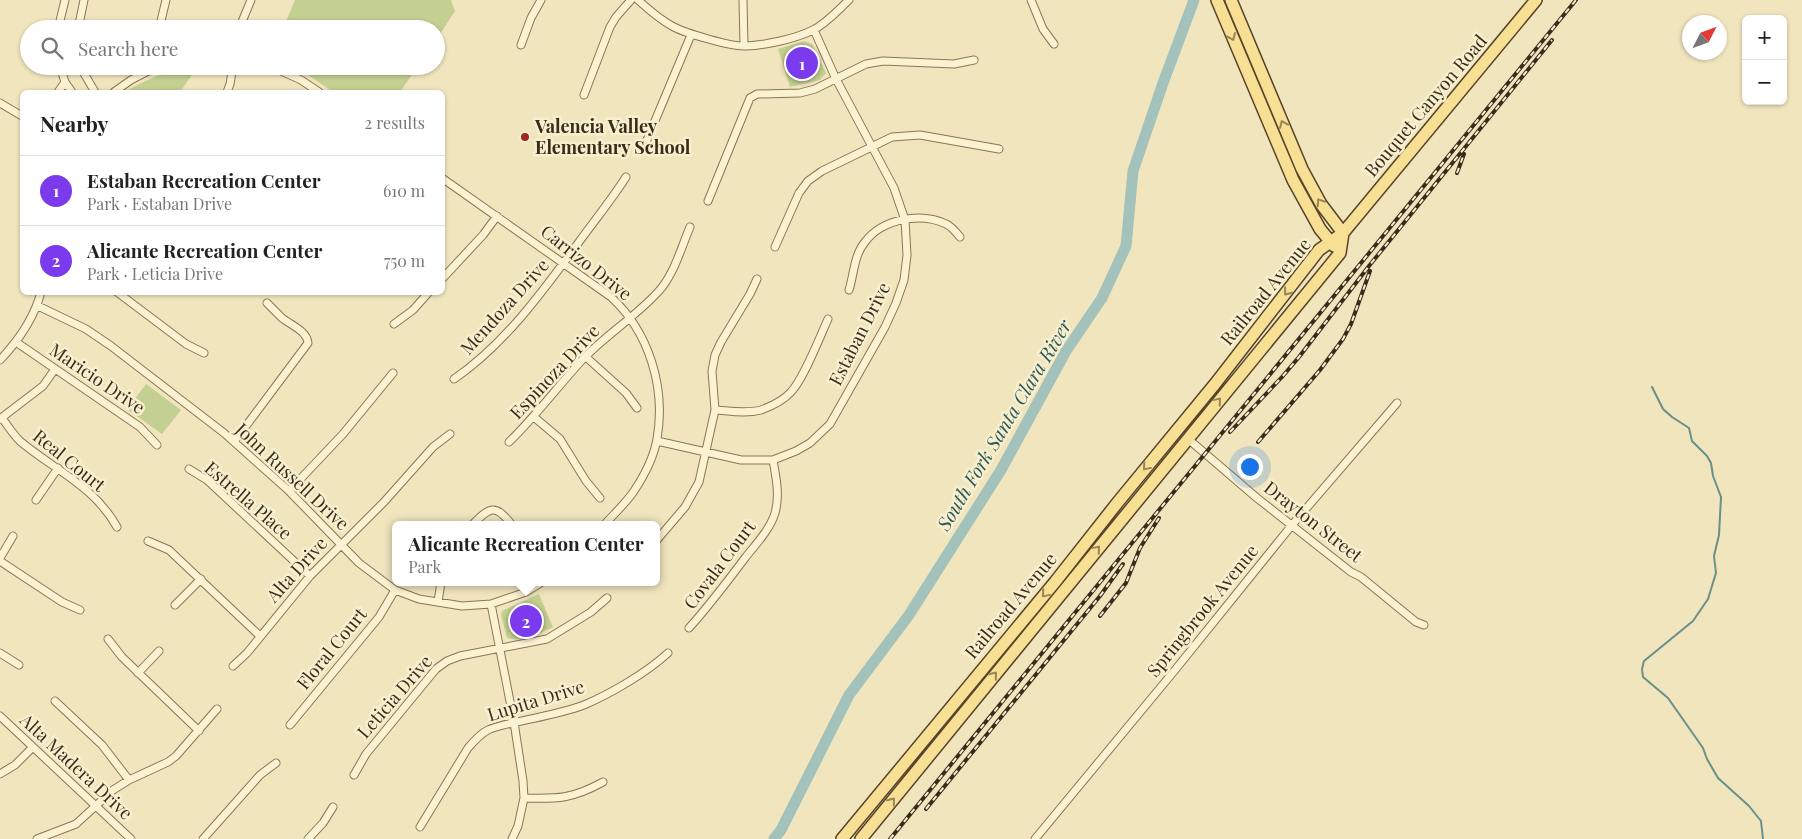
<!DOCTYPE html>
<html lang="en">
<head>
<meta charset="utf-8">
<style>
  :root { --surface:#fff; --page:#f2f2f2; --text:#222; --muted:#767676; --line:#e0e0e0; --accent:#7c3aed }
  body { margin:0; font-family:"Playfair Display",serif; background:var(--page); color:var(--text) }
  .controls { position:absolute; right:15px; top:15px; display:grid; overflow:hidden; border-radius:8px; box-shadow:0 1px 4px #0004 }
  .controls button { width:45px; height:45px; display:grid; place-items:center; padding:0; border:0; border-bottom:1px solid var(--line); background:var(--surface); color:var(--text); font:25px sans-serif }
  .compass { position:absolute; left:1682px; top:15px; width:45px; height:45px; border-radius:50%; background:var(--surface); box-shadow:0 1px 4px #0004; rotate:48deg }
  .you { position:absolute; left:1249px; top:466px; width:18px; height:18px; margin:-12px; border:4px solid #fff; border-radius:50%; background:#1a73e8; box-shadow:0 0 0 8px #1a73e833 }
  .badge { display:grid; place-items:center; width:32px; height:32px; border-radius:50%; background:var(--accent); color:#fff; font-size:16px; font-weight:700 }
  .pin { position:absolute; translate:-50% -50%; border:2px solid #fff; box-shadow:0 1px 5px #0006 }
  .popup { position:absolute; left:392px; top:521px; width:268px; height:65px; box-sizing:border-box; display:grid; place-content:center; border-radius:8px; background:var(--surface); filter:drop-shadow(0 1px 4px #0005); font-size:16px; white-space:nowrap; color:var(--muted) }
  .popup b { font-size:19px; color:var(--text) }
  .popup::after { content:''; position:absolute; left:50%; top:100%; margin-left:-10px; border:10px solid transparent; border-top-color:var(--surface) }
  .list { margin:0; padding:0; list-style:none }
  h2 { display:flex; justify-content:space-between; align-items:center; height:65px; margin:0; padding:0 20px; font-size:21px }
  h2 small { font-size:16px; font-weight:400; color:var(--muted) }
  .list li { display:grid; grid-template-columns:32px 1fr auto; gap:15px; align-items:center; box-sizing:border-box; height:70px; padding:0 20px; border-top:1px solid var(--line) }
  .list b { display:block; font-size:19px; white-space:nowrap }
  .list p { margin:0; font-size:16px; white-space:nowrap; color:var(--muted) }
  .list em { font-size:16px; font-style:normal; color:var(--muted) }
  .icon { flex:none; width:28px; height:28px; fill:none; stroke:currentColor; stroke-width:2; stroke-linecap:round; stroke-linejoin:round }
  .map { position:relative; flex:none; width:1802px; height:839px; overflow:hidden }
  .search { position:absolute; background:var(--surface); box-shadow:0 1px 4px #0004; left:20px; top:20px; width:425px; height:55px; display:flex; align-items:center; gap:12px; box-sizing:border-box; padding:0 18px; border-radius:28px; color:var(--muted); font-size:19px }
  .panel { position:absolute; background:var(--surface); box-shadow:0 1px 4px #0004; left:20px; top:90px; width:425px; height:205px; border-radius:8px }
  .map>svg:first-child { display:block }
  .green { fill:#c4cf92 }
  .lines { fill:none; stroke-linecap:round; stroke-linejoin:round }
  .stream { stroke:#699089; stroke-width:2 }
  .river { stroke:#a2c2bb; stroke-width:11 }
  .street-casing { stroke:#8a7556; stroke-width:9 }
  .primary-casing { stroke:#58432b; stroke-width:14 }
  .street { stroke:#fbf2d2; stroke-width:7 }
  .primary { stroke:#f7df93; stroke-width:11 }
  .rail-casing { stroke:#392c1b; stroke-width:4 }
  .rail { stroke:#f8efce; stroke-width:2; stroke-dasharray:5.5; stroke-linecap:butt }
  .oneway { stroke:#988657 }
  .poi-dot { fill:#9d2922; stroke:#f8efce; stroke-width:2 }
  .labels { text-anchor:middle; stroke-width:5; stroke-linejoin:round; paint-order:stroke }
  .street-label { font-size:18px; fill:#392c1b; stroke:#f8efce }
  .poi-label { font-size:18px; font-weight:bold; fill:#392c1b; stroke:#f8efce; text-anchor:start }
  .water-label { font-size:19px; font-style:italic; fill:#2a595a; stroke:#f8efce }
</style>
</head>
<body>
<div class="map">
<svg width="1802" height="839" viewBox="0 0 1802 839">
  <rect width="100%" height="100%" fill="#f1e5be"/>
  <!-- green -->
  <path class="green" d="M295 0H451L455 11 436 40V29H283Z
    M804 41 812 44 826 73 820 80 790 87 778 49Z
    M198 66 180 92H125C148 78 171 69 198 66Z
    M291 66H418L400 92H333L308 75Z
    M146 384 181 410 162 434 127 409Z
    M539 594 553 627C541 633 520 643 507 638L501 615 502 611Z"/>
  <g class="lines">
    <!-- stream -->
    <path class="stream" d="M1652 387 1663 409 1672 417 1689 428 1692 441 1707 456 1711 463 1713 476 1721 497 1719 535 1714 556 1716 573 1708 599 1693 621 1644 661 1642 669 1643 677 1668 698 1703 748 1707 759 1718 778 1749 806 1761 821 1763 839"/>
    <!-- river -->
    <path class="river" d="M774 839 781 830 849 695 909 615 1001 470 1066 351 1102 298 1126 246 1133 171 1163 83 1194 0"/>
    <defs>
      <path id="street" d="M638 0C649 10 659 19 672 26 684 33 732 47 746 46 766 45 795 39 813 30 827 23 838 10 849 0
        M743 0 744 46
        M1031 0 1043 29 1054 44
        M58 29 65 0
        M78 29 84 0
        M159 29 166 0
        M239 29 251 0
        M521 45 531 18 541 0
        M60 66 65 82 72 92
        M81 66 82 70 95 92
        M270 66 301 80 319 92
        M58 92 65 82
        M114 92 131 80 158 66
        M227 92 230 84 233 66
        M584 95 610 27 616 17 631 0
        M0 103 22 116
        M644 147 691 35
        M442 178 611 297C649 332 666 387 657 439 654 456 644 476 634 491 626 503 614 514 604 525
        M708 201 750 98 757 94 800 93 815 89 866 64 883 61 954 64 974 60
        M775 247 799 193 808 181 822 171 892 137 920 135 999 149
        M442 279 483 235 497 216
        M849 290C854 274 854 255 865 242 882 219 920 212 946 224 951 226 956 232 960 237
        M117 292 186 344 204 353
        M38 306 86 329 111 346 224 433 289 491 359 563 395 590 419 599 462 606 491 604 526 592 542 582
        M394 324 413 310 429 292
        M16 342 140 427 157 445
        M586 357 626 393 637 408
        M0 360C19 340 34 319 41 292
        M454 379C505 344 543 291 579 242 595 220 612 199 626 177
        M715 410C730 411 746 414 761 410 772 406 783 401 791 392 804 378 819 339 828 319
        M534 417 560 439 586 481 600 498
        M2 418C8 426 14 436 21 442 55 470 95 487 117 527
        M0 419 43 386 55 369
        M1187 438 1257 498 1351 572 1361 577 1416 622 1424 625
        M657 441 741 460H773L796 451 810 443 830 424 885 327 896 303 904 280 907 255 905 220 894 188 836 79 814 30
        M234 442 308 343C307 331 291 325 282 318 277 313 272 308 267 303
        M509 442C536 416 558 386 583 359 606 335 635 317 658 292 674 275 681 248 690 227
        M189 469 207 480 310 576
        M289 491 343 434 393 373
        M36 500 58 468
        M472 525C490 507 495 503 512 525
        M148 541 169 550 260 636
        M656 541 685 507 699 482 715 410 712 371 715 355 721 342 750 294 757 279
        M0 558 13 536
        M0 561 62 602 80 610
        M438 602 441 582
        M491 604 514 722 523 781 524 798 518 826 512 839
        M175 605 201 579
        M689 628C709 606 727 582 745 558 755 545 770 530 775 513 780 495 776 477 773 460
        M108 639 122 657 199 731
        M0 653 19 665
        M233 666 247 653 310 576 384 502 433 447 450 434
        M138 673 159 651
        M55 701 102 745 129 780
        M0 716 131 839
        M290 725 379 617 395 590
        M0 774 15 765 33 747
        M354 775 366 754 436 669 447 661 460 656 547 639 591 612 607 598
        M524 798C558 799 572 799 603 782
        M420 827 468 748C474 741 480 734 488 730 497 726 507 724 517 722 539 717 563 713 584 705 612 693 646 673 668 653
        M37 839 76 824 113 790 129 780 168 762 176 756 217 709
        M203 839 260 775 276 763
        M308 839 323 823 333 807
        M1035 839 1175 670 1292 525 1397 403"/>
      <path id="primary" d="M1217 0 1293 180 1320 229 1334 246
        M1231 0 1302 169 1321 204 1343 233
        M842 839 1055 582 1118 502 1215 384 1319 250 1343 233 1536 0
        M861 839 1340 253 1343 233"/>
    </defs>
    <!-- street casing -->
    <use href="#street" class="street-casing"/>
    <!-- primary casing -->
    <use href="#primary" class="primary-casing"/>
    <!-- street -->
    <use href="#street" class="street"/>
    <!-- primary -->
    <use href="#primary" class="primary"/>
    <defs>
      <path id="rail" d="M1457 173 1464 154
        M1230 432 1282 377 1299 357 1369 266 1552 40
        M1258 442 1320 370 1343 339 1351 324 1370 271
        M1100 616 1126 583 1140 548 1159 518
        M926 809 1100 596 1123 564
        M890 839 1576 0"/>
    </defs>
    <!-- rail casing -->
    <use href="#rail" class="rail-casing"/>
    <!-- rail -->
    <use href="#rail" class="rail"/>
  </g>
  <!-- one-way arrows -->
  <defs><path id="oneway-chevron" d="M-2-3.5L2.5 0L-2 3.5" fill="none" stroke-width="1.6" stroke-linecap="round" stroke-linejoin="round" transform="scale(1.25)"/></defs>
  <g class="oneway">
    <use href="#oneway-chevron" transform="translate(1232 37) rotate(67)"/>
    <use href="#oneway-chevron" transform="translate(1283 124) rotate(-113)"/>
    <use href="#oneway-chevron" transform="translate(1320 202) rotate(-122)"/>
    <use href="#oneway-chevron" transform="translate(1287 292) rotate(128)"/>
    <use href="#oneway-chevron" transform="translate(1218 401) rotate(-50)"/>
    <use href="#oneway-chevron" transform="translate(1146 467) rotate(130)"/>
    <use href="#oneway-chevron" transform="translate(1097 549) rotate(-50)"/>
    <use href="#oneway-chevron" transform="translate(1045 594) rotate(130)"/>
    <use href="#oneway-chevron" transform="translate(994 675) rotate(-51)"/>
    <use href="#oneway-chevron" transform="translate(892 801) rotate(-51)"/>
  </g>
  <!-- markers -->
  <circle class="poi-dot" cx="525" cy="137" r="5"/>
  <g class="labels">
    <!-- street labels -->
    <g class="street-label">
      <text transform="translate(1426 106) rotate(-50)" y="6">Bouquet Canyon Road</text>
      <text transform="translate(586 263) rotate(38)" y="6">Carrizo Drive</text>
      <text transform="translate(1266 292) rotate(-51)" y="6">Railroad Avenue</text>
      <text transform="translate(505 307) rotate(-48)" y="6">Mendoza Drive</text>
      <text transform="translate(860 334) rotate(-63)" y="6">Estaban Drive</text>
      <text transform="translate(555 372) rotate(-47)" y="6">Espinoza Drive</text>
      <text transform="translate(97 379) rotate(34)" y="6">Maricio Drive</text>
      <text transform="translate(69 461) rotate(39)" y="6">Real Court</text>
      <text transform="translate(292 477) rotate(43)" y="6">John Russell Drive</text>
      <text transform="translate(248 501) rotate(41)" y="6">Estrella Place</text>
      <text transform="translate(1313 522) rotate(38)" y="6">Drayton Street</text>
      <text transform="translate(720 565) rotate(-53)" y="6">Covala Court</text>
      <text transform="translate(297 570) rotate(-48)" y="6">Alta Drive</text>
      <text transform="translate(1011 606) rotate(-50)" y="6">Railroad Avenue</text>
      <text transform="translate(1203 611) rotate(-51)" y="6">Springbrook Avenue</text>
      <text transform="translate(332 649) rotate(-51)" y="6">Floral Court</text>
      <text transform="translate(395 697) rotate(-49)" y="6">Leticia Drive</text>
      <text transform="translate(536 701) rotate(-17)" y="6">Lupita Drive</text>
      <text transform="translate(76 767) rotate(43)" y="6">Alta Madera Drive</text>
    </g>
    <!-- poi labels -->
    <g class="poi-label">
      <text x="535" y="133">Valencia Valley<tspan x="535" dy="21">Elementary School</tspan></text>
    </g>
    <!-- water labels -->
    <g class="water-label">
      <text transform="translate(1004 425) rotate(-59)" y="7">South Fork Santa Clara River</text>
    </g>
  </g>
</svg>
<div class="controls">
<button>+</button>
<button>−</button>
</div>
<svg class="compass" viewBox="-18 -18 36 36"><path d="M0-13l5 13h-10z" fill="#e53935"/><path d="M0 13l5-13h-10z" fill="#767676"/></svg>
<div class="you"></div>
<div class="pin badge" style="left:802px;top:63px">1</div>
<div class="pin badge" style="left:526px;top:621px">2</div>
<div class="popup"><b>Alicante Recreation Center</b>Park</div>
<div class="search"><svg class="icon" aria-label="search" viewBox="0 0 24 24"><circle cx="10" cy="10" r="6"/><path d="M15 15l6 6"/></svg>Search here</div>
<section class="panel">
<h2>Nearby<small>2 results</small></h2>
<ul class="list">
<li><span class="badge">1</span><div><b>Estaban Recreation Center</b><p>Park · Estaban Drive</p></div><em>610 m</em></li>
<li><span class="badge">2</span><div><b>Alicante Recreation Center</b><p>Park · Leticia Drive</p></div><em>750 m</em></li>
</ul>
</section>
</div>
</body>
</html>
